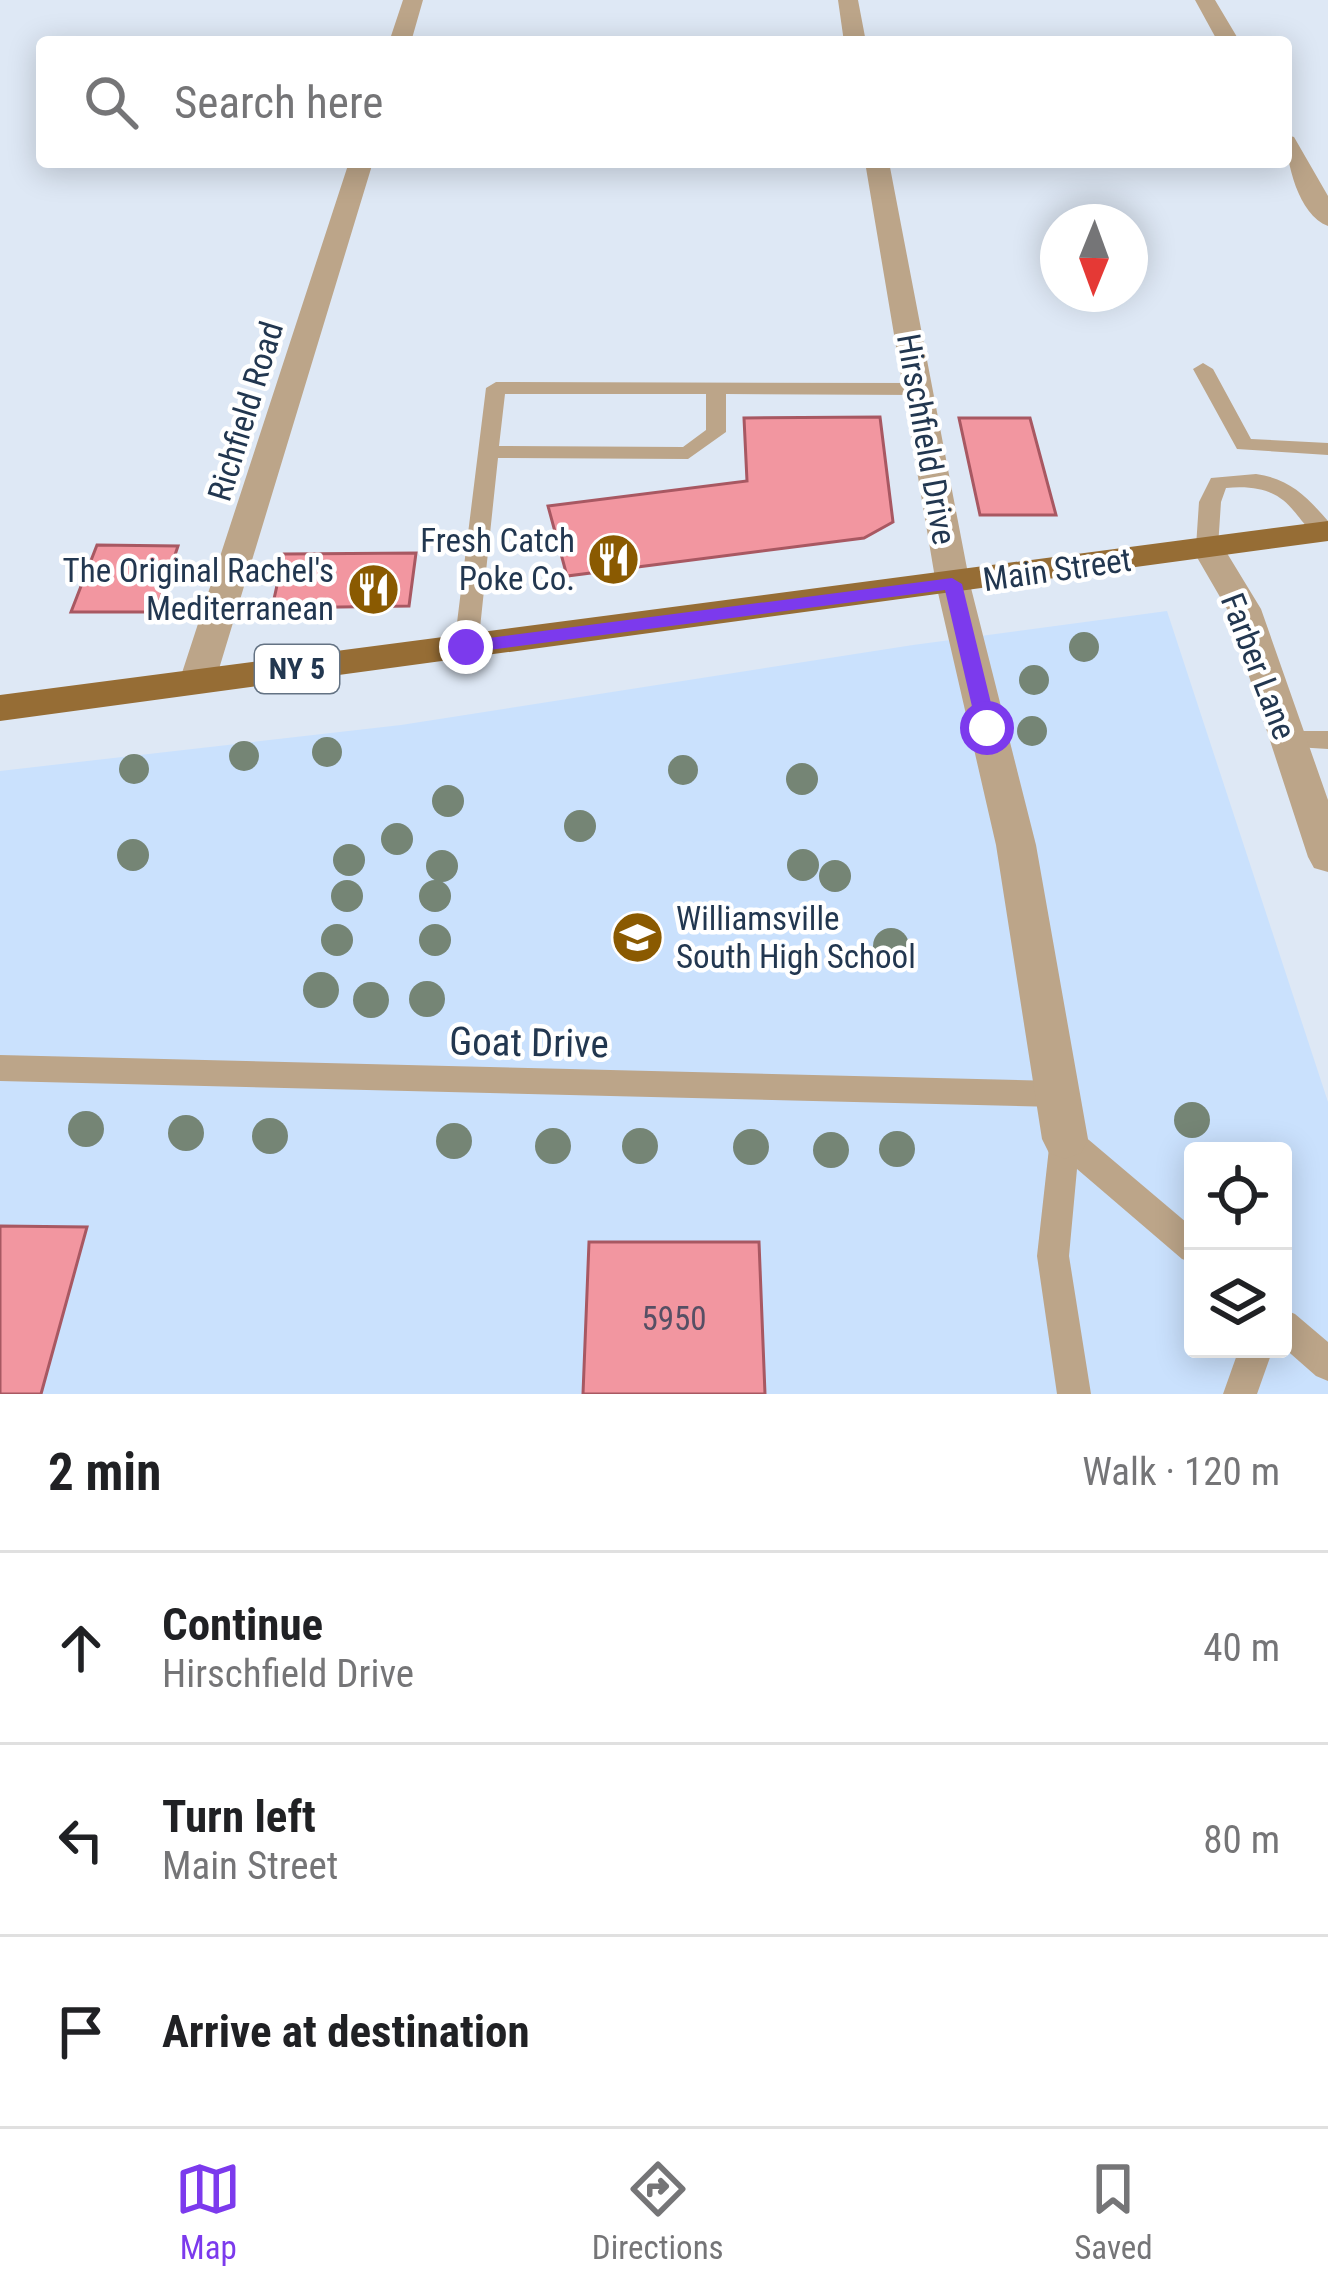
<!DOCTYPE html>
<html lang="en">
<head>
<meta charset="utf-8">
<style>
  :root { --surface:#fff; --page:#f2f2f2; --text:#202124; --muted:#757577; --line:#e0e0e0; --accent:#7c3aed }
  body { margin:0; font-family:"Roboto Condensed",sans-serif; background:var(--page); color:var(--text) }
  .controls { position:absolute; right:36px; bottom:36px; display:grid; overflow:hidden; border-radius:12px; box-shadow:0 6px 30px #0003 }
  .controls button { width:108px; height:108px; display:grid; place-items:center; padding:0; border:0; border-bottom:3px solid var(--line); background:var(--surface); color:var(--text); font:60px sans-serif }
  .compass { position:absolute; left:1040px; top:204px; width:108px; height:108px; border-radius:50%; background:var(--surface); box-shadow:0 6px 30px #0003; rotate:181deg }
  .stop { position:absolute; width:36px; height:36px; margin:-27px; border:9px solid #7c3aed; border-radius:50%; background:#fff }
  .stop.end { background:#7c3aed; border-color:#fff; box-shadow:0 3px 12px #0008 }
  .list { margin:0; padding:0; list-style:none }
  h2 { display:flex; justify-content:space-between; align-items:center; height:156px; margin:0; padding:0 48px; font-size:51px }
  h2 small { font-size:39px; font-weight:400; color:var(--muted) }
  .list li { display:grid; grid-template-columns:78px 1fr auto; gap:36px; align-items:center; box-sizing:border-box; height:192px; padding:0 48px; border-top:3px solid var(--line) }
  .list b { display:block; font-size:45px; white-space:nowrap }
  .list p { margin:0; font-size:39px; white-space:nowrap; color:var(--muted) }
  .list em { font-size:39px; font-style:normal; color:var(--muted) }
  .icon { flex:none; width:66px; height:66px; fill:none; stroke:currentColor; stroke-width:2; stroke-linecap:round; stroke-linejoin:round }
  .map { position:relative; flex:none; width:1328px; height:1394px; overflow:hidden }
  .search { position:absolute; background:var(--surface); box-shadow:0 6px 30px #0003; left:36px; right:36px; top:36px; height:132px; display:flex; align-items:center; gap:30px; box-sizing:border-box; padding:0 42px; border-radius:12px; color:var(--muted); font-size:45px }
  .sheet { height:732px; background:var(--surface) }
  nav { display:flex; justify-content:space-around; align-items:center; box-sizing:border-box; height:168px; border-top:3px solid var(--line); background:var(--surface); font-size:33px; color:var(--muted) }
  nav a { display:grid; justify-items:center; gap:6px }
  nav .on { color:var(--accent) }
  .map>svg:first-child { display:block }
  .built { fill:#cae1fd; fill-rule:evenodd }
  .building { fill:#f296a0; stroke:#a85862; stroke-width:3 }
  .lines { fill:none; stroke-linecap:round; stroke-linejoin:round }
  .lane { fill:#bca589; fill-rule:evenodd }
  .street { fill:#bca589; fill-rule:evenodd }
  .primary { fill:#966d35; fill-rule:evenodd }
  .tree { fill:#758575 }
  .route { fill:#7c3aed }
  .labels { text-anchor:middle; stroke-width:9; stroke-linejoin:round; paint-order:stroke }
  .shield { fill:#fff; stroke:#647384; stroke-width:3 }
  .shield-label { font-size:30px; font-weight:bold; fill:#223750 }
  .street-label { font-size:33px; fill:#223750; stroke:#fff }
  .poi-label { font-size:33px; fill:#223750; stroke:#fff; text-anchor:end }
  .near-number-label { font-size:33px; fill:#564f64 }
  .near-street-label { font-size:39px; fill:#223750; stroke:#fff }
</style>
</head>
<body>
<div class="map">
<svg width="1328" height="1394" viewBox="0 0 1328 1394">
  <rect width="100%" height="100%" fill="#dee8f5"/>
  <!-- built -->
  <path class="built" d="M1167 611 1328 1102V1394H0V771L401 725 913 645ZM1193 1151H1283V1349H1193Z"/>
  <!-- building -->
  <path class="building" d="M880 417 893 522 864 538 567 576 548 506 747 481 744 418Z
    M959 418H1030L1056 515H980Z
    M97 545 178 546 156 612H71Z
    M416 553 409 606 272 608 284 554Z
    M0 1226 87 1227 41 1394H0Z
    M589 1242H759L765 1394H583Z"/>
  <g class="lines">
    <!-- lane -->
    <path class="lane" d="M1203 363 1213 369 1251 439 1328 443V455L1237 449 1193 369Z
      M496 382 919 383 929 389 919 395 726 394V432L688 459 498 458 478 647 466 655 454 647 486 388ZM505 394H706V430L683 447 499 446Z
      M1256 474C1290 479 1306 496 1328 521V537C1291 533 1302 481 1226 488L1221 502 1218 547 1215 552H1199L1196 547 1199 502 1211 478Z
      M1289 731H1328V749L1280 746 1277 740Z
      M0 1055 1057 1081 1068 1085 1072 1094 1068 1103 1057 1107 0 1081Z
      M1065 1125 1076 1129 1193 1228V1263L1182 1259 1077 1169 1069 1256 1091 1394H1057L1037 1256 1050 1139 1054 1129Z
      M1283 1309 1295 1314 1328 1342V1381L1316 1376 1283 1347Z
      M1239 1349H1273L1257 1394H1223Z"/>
    <!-- street -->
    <path class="street" d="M403 0H423L411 42H389Z
      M838 0H858L866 42H844Z
      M1195 0H1215L1240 42H1218Z
      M1286 135 1294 137 1328 196V226C1298 215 1286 161 1286 135Z
      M349 162H373L215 682 210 691H184L179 682Z
      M865 162H889L970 584 1036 845 1088 1139 1081 1153 1065 1159 1049 1153 1042 1139 996 845 936 584Z
      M1207 537 1219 540 1261 609 1328 800V872L1314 868 1308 857 1227 609 1191 547 1195 540Z"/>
    <!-- primary -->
    <path class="primary" d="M1328 521V541L0 721V695Z"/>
  </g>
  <!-- trees -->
  <g class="tree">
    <circle cx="1084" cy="647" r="15"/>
    <circle cx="1034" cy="680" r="15"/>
    <circle cx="1032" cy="731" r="15"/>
    <circle cx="327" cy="752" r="15"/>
    <circle cx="244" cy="756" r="15"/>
    <circle cx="134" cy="769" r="15"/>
    <circle cx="683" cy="770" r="15"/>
    <circle cx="802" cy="779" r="16"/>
    <circle cx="448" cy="801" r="16"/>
    <circle cx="580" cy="826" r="16"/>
    <circle cx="397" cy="839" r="16"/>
    <circle cx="133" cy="855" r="16"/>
    <circle cx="349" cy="860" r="16"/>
    <circle cx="803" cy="865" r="16"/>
    <circle cx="442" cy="866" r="16"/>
    <circle cx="835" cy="876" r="16"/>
    <circle cx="347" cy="896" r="16"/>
    <circle cx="435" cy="896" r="16"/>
    <circle cx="337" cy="940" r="16"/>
    <circle cx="435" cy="940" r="16"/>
    <circle cx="891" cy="946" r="18"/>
    <circle cx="321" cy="990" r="18"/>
    <circle cx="427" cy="999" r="18"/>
    <circle cx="371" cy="1000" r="18"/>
    <circle cx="1192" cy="1120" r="18"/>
    <circle cx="86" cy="1129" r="18"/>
    <circle cx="186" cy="1133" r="18"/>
    <circle cx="270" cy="1136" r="18"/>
    <circle cx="454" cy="1141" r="18"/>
    <circle cx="553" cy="1146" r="18"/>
    <circle cx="640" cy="1146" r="18"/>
    <circle cx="751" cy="1147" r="18"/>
    <circle cx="897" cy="1149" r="18"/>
    <circle cx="831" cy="1150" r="18"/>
  </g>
  <!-- route -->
  <path class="route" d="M952 578 962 584 997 728 987 735 977 728 945 590 466 653 457 647 466 641Z"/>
  <!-- icons -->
  <defs>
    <symbol id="restaurant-disc" viewBox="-11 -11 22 22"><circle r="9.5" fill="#8a5a01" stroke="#fff"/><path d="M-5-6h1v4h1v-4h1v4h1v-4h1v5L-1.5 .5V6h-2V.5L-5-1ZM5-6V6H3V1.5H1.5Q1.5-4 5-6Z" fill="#fff"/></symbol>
    <symbol id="school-disc" viewBox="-11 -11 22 22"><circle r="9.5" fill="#8a5a01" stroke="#fff"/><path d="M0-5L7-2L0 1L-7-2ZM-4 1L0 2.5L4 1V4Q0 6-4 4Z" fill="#fff"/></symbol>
  </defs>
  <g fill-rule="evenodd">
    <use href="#restaurant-disc" x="584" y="530" width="59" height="59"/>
    <use href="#restaurant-disc" x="344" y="560" width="59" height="59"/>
    <use href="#school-disc" x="608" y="908" width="59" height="59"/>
  </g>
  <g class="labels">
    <!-- shield labels -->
    <rect class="shield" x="255" y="645" width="84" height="48" rx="9"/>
    <g class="shield-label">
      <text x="297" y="679">NY 5</text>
    </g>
    <!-- street labels -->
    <g class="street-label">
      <text transform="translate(245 411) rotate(-73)" y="12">Richfield Road</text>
      <text transform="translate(927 439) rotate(80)" y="12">Hirschfield Drive</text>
      <text transform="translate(1057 569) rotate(-8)" y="12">Main Street</text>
      <text transform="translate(1259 666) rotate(69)" y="12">Farber Lane</text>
    </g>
    <!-- poi labels -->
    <g class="poi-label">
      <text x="575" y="552">Fresh Catch<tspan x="575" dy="38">Poke Co.</tspan></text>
      <text x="334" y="582">The Original Rachel's<tspan x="334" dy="38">Mediterranean</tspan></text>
      <text x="676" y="930" text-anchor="start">Williamsville<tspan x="676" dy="38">South High School</tspan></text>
    </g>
    <!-- near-number labels -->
    <g class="near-number-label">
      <text x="674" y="1330">5950</text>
    </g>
    <!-- near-street labels -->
    <g class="near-street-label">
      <text transform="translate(529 1042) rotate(1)" y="14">Goat Drive</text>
    </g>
  </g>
</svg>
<div class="controls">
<button><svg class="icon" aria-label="locate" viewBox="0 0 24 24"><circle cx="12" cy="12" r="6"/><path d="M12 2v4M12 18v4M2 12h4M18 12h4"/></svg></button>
<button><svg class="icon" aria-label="layers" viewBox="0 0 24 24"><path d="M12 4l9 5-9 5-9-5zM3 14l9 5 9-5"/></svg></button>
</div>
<svg class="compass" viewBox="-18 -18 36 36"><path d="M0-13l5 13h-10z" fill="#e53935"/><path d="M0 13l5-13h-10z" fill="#757577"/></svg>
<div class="stop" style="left:987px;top:728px"></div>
<div class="stop end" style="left:466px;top:647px"></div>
<div class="search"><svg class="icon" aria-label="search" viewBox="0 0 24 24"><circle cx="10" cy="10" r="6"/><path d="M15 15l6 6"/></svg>Search here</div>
</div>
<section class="sheet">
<h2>2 min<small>Walk · 120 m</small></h2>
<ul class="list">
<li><svg class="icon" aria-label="ahead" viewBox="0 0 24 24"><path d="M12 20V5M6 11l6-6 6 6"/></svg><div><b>Continue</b><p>Hirschfield Drive</p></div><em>40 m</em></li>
<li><svg class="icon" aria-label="left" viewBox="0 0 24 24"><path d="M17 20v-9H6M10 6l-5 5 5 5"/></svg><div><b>Turn left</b><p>Main Street</p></div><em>80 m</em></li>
<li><svg class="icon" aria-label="arrive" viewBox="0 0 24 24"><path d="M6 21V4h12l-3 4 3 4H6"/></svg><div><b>Arrive at destination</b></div></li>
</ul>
</section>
<nav>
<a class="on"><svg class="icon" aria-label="map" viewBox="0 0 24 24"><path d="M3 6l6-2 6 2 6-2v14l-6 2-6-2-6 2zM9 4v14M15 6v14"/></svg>Map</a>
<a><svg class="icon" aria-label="directions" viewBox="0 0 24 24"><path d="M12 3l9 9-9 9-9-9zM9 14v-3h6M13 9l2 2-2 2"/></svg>Directions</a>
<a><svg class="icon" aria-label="saved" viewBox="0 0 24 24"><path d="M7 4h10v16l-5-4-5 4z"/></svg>Saved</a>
</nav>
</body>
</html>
